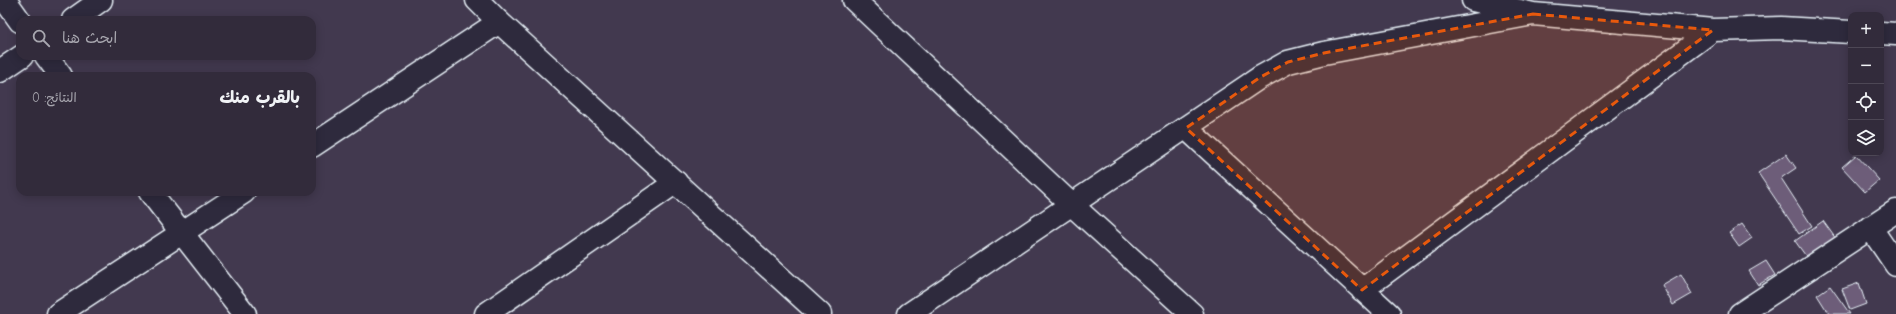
<!DOCTYPE html>
<html lang="ar">
<head>
<meta charset="utf-8">
<style>
  :root { --surface:#322b3b; --page:#3a3342; --text:#f1f3f6; --muted:#a8a7af; --line:#4d4755 }
  body { margin:0; font-family:"Comic Neue","Playpen Sans Arabic",sans-serif; background:var(--page); color:var(--text); direction:rtl }
  .controls { position:absolute; right:12px; top:12px; display:grid; overflow:hidden; border-radius:8px; box-shadow:0 2px 10px #0003 }
  .controls button { width:36px; height:36px; display:grid; place-items:center; padding:0; border:0; border-bottom:1px solid var(--line); background:var(--surface); color:var(--text); font:20px sans-serif }
  .list { margin:0; padding:0; list-style:none }
  h2 { display:flex; justify-content:space-between; align-items:center; height:52px; margin:0; padding:0 16px; font-size:17px }
  h2 small { font-size:13px; font-weight:400; color:var(--muted) }
  .icon { flex:none; width:22px; height:22px; fill:none; stroke:currentColor; stroke-width:2; stroke-linecap:round; stroke-linejoin:round }
  .map { position:relative; flex:none; width:1896px; height:314px; overflow:hidden; direction:ltr }
  .search { position:absolute; background:var(--surface); box-shadow:0 2px 10px #0003; left:16px; top:16px; width:300px; height:44px; display:flex; align-items:center; gap:10px; box-sizing:border-box; padding:0 14px; border-radius:12px; color:var(--muted); font-size:15px }
  .panel { position:absolute; background:var(--surface); box-shadow:0 2px 10px #0003; left:16px; top:72px; width:300px; height:124px; border-radius:12px; direction:rtl }
  .map>svg:first-child { display:block }
  .building { fill:#6d5d79; stroke:#e8f1f8 }
  .lines { fill:none; stroke-linecap:round; stroke-linejoin:round }
  .street-casing { stroke:#e8f1f8; stroke-width:25 }
  .secondary-casing { stroke:#e8f1f8; stroke-width:25 }
  .street { stroke:#2f2a3d; stroke-width:22 }
  .secondary { stroke:#2f2a3d; stroke-width:22 }
  .marked { fill:#e8590c; fill-opacity:0.2; stroke:#e8590c; stroke-width:3; stroke-dasharray:8 5; stroke-linejoin:round }
</style>
</head>
<body>
<div class="map">
<svg width="1896" height="314" viewBox="0 0 1896 314">
  <rect width="100%" height="100%" fill="#42394f"/>
  <filter id="ink" filterUnits="userSpaceOnUse"><feTurbulence type="fractalNoise" baseFrequency=".025" numOctaves="2"/><feDisplacementMap in="SourceGraphic" scale="8" xChannelSelector="R" yChannelSelector="G"/><feConvolveMatrix kernelMatrix="1 2 1 2 8 2 1 2 1" color-interpolation-filters="sRGB"/></filter>
  <g filter="url(#ink)">
    <!-- building -->
    <path class="building" d="M1786 154 1796 168 1781 178 1812 226 1799 234 1758 173Z
      M1856 155 1879 180 1865 192 1842 167Z
      M1823 221 1836 239 1808 259 1795 241Z
      M1742 224 1752 238 1739 247 1729 233Z
      M1766 261 1775 275 1758 285 1749 271Z
      M1681 274 1692 294 1673 305 1662 285Z
      M1859 283 1866 304 1850 310 1842 289Z
      M1830 286 1850 314H1829L1817 295Z"/>
    <g class="lines">
      <defs>
        <path id="street" d="M5 0 20 21
          M854 0 1072 205 1192 314
          M1473 0 1533 14 1713 30 1781 28 1851 32
          M73 20 101 0
          M1881 33 1896 34
          M46 56 61 76
          M0 71 22 56
          M1186 128 1389 314
          M312 146 499 22
          M150 192 245 314
          M1870 227 1896 265
          M1362 290 1713 30
          M58 314 244 192
          M486 314 676 182
          M909 314 1259 78 1288 62 1324 53 1533 14
          M1740 314 1896 211"/>
        <path id="secondary" d="M477 0 499 22 820 314"/>
      </defs>
      <!-- street casing -->
      <use href="#street" class="street-casing"/>
      <!-- secondary casing -->
      <use href="#secondary" class="secondary-casing"/>
      <!-- street -->
      <use href="#street" class="street"/>
      <!-- secondary -->
      <use href="#secondary" class="secondary"/>
    </g>
  </g>
  <!-- marked area -->
  <path class="marked" d="M1533 14 1713 30 1362 290 1186 128 1259 78 1288 62 1324 53Z"/>
</svg>
<div class="controls">
<button>+</button>
<button>−</button>
<button><svg class="icon" aria-label="locate" viewBox="0 0 24 24"><circle cx="12" cy="12" r="6"/><path d="M12 2v4M12 18v4M2 12h4M18 12h4"/></svg></button>
<button><svg class="icon" aria-label="layers" viewBox="0 0 24 24"><path d="M12 4l9 5-9 5-9-5zM3 14l9 5 9-5"/></svg></button>
</div>
<div class="search"><svg class="icon" aria-label="search" viewBox="0 0 24 24"><circle cx="10" cy="10" r="6"/><path d="M15 15l6 6"/></svg>ابحث هنا</div>
<section class="panel">
<h2>بالقرب منك<small>النتائج: 0</small></h2>
<ul class="list">
</ul>
</section>
</div>
</body>
</html>
